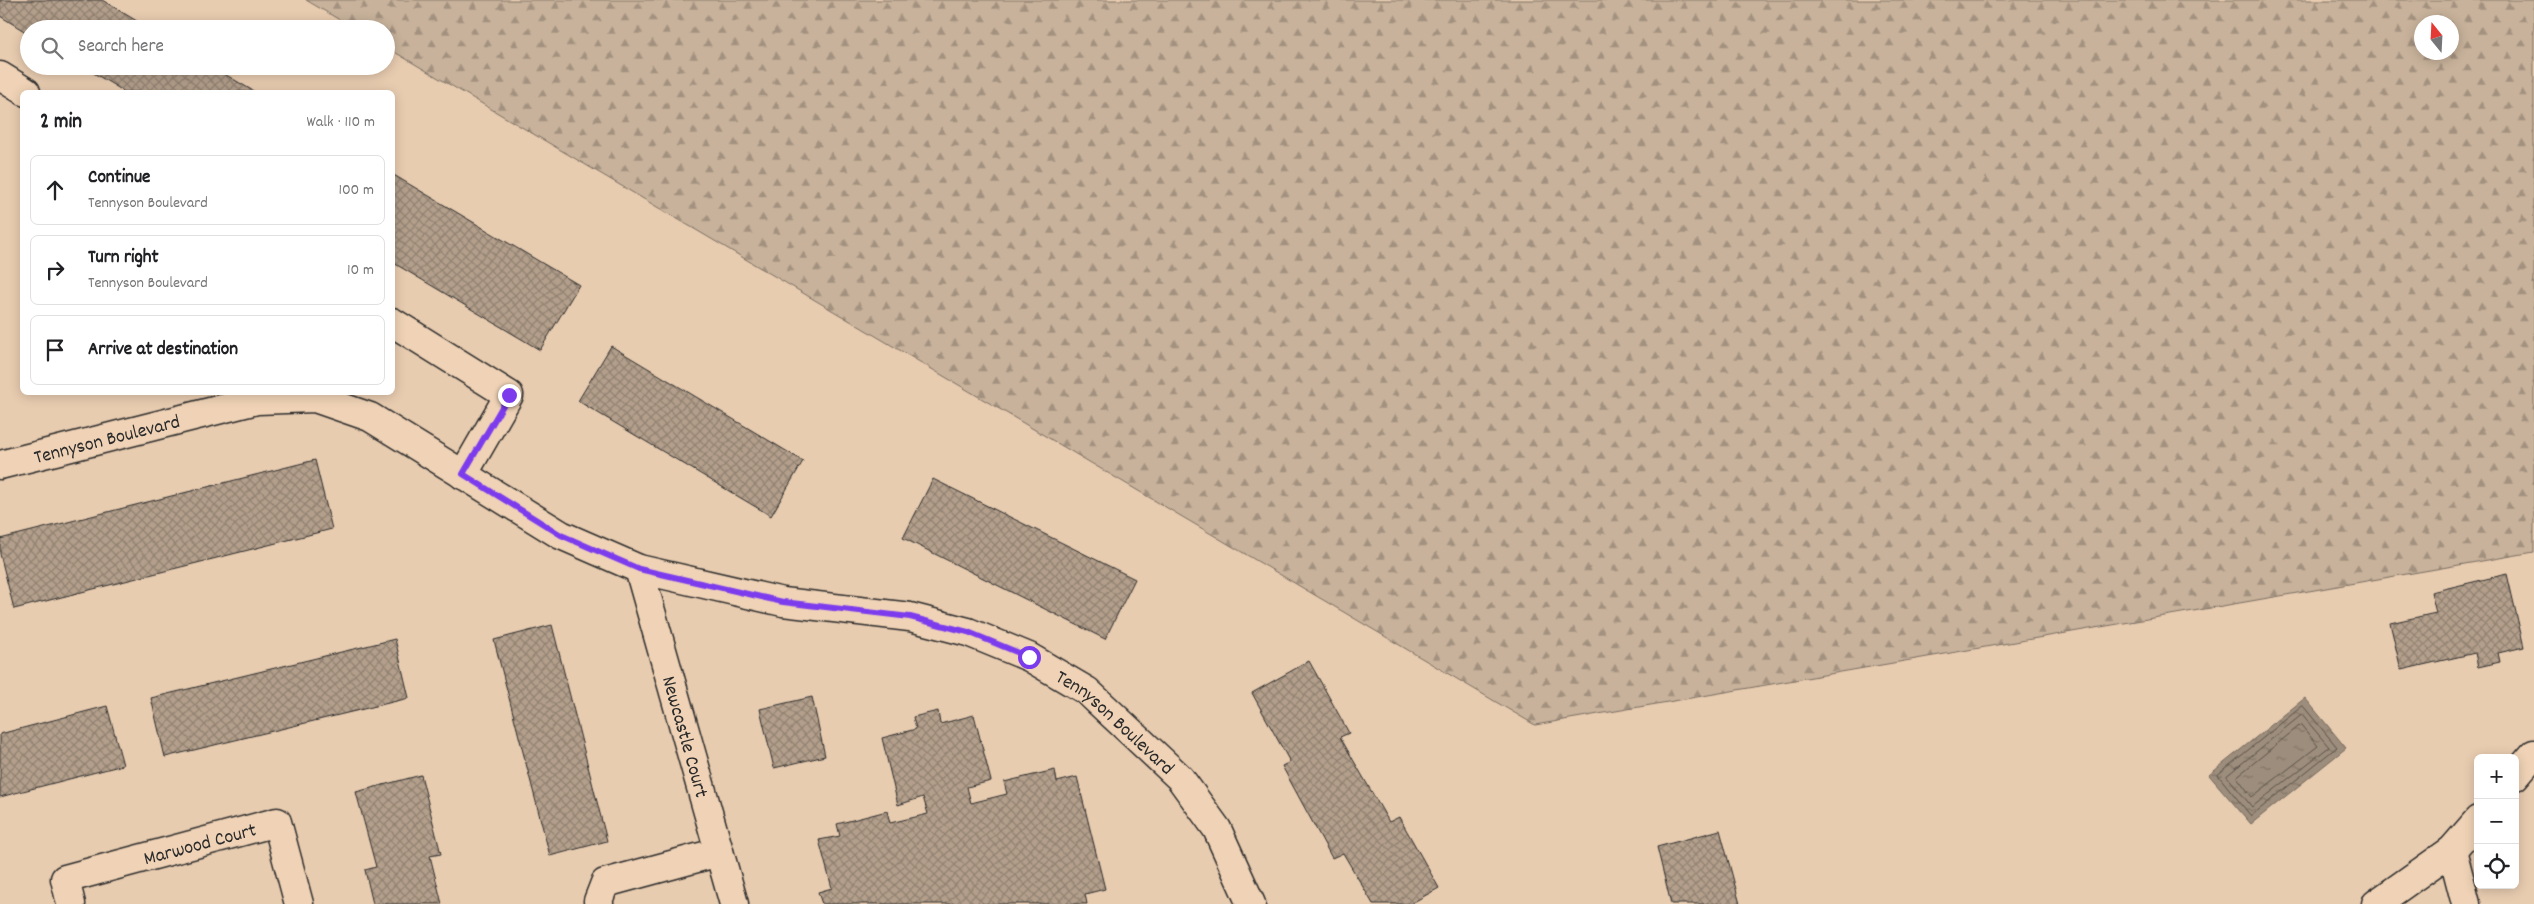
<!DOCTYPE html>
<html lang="en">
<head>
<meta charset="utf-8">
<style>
  :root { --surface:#fff; --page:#f6f6f6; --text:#202124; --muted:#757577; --line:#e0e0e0 }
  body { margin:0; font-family:Dekko,sans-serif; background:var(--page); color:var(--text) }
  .controls { position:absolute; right:15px; bottom:15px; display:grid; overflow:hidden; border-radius:8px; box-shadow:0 2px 12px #0003 }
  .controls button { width:45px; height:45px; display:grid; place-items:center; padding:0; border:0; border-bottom:1px solid var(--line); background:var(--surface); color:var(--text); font:25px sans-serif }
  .compass { position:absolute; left:2414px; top:15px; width:45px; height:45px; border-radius:50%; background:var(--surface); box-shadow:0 2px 12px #0003; rotate:342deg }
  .stop { position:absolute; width:15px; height:15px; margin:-11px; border:4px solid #7c3aed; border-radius:50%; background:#fff }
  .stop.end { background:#7c3aed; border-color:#fff; box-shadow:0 1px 5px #0008 }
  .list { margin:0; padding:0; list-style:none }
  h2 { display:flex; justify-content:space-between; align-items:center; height:65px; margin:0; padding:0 20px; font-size:21px }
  h2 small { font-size:16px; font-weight:400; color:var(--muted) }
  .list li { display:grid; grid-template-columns:32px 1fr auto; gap:15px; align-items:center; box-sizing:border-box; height:70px; margin:0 10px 10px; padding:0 10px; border:1px solid var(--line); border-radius:8px }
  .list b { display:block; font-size:19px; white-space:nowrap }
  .list p { margin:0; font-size:16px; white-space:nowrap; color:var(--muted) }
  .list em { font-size:16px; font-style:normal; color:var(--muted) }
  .icon { flex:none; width:28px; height:28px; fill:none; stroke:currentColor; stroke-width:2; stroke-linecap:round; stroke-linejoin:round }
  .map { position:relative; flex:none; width:2534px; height:904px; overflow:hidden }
  .search { position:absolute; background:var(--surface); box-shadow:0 2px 12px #0003; left:20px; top:20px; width:375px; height:55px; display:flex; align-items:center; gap:12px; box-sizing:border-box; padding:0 18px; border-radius:28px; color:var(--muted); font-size:19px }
  .panel { position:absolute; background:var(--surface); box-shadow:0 2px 12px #0003; left:20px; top:90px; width:375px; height:305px; border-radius:8px }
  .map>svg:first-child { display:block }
  .forest { fill:url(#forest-firs); stroke:#7a6e63; fill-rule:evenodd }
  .water { fill:url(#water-ripples); stroke:#6f665b }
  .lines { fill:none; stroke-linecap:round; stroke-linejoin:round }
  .shore { stroke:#59524b; stroke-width:1 }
  .building { fill:url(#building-cross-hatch); stroke:#2b2b2b }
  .minor-casing { stroke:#2b2b2b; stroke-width:31 }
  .minor { stroke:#f0d3b6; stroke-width:28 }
  .route { stroke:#7c3aed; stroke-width:6 }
  .labels { text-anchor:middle; stroke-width:5; stroke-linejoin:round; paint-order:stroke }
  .street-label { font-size:20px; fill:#2b2b2b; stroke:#f0d3b6 }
</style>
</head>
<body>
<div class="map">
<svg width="2534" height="904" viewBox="0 0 2534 904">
  <defs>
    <pattern id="forest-firs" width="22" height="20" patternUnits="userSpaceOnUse" patternTransform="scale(1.25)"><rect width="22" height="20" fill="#c8b29b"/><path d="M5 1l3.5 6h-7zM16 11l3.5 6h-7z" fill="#a3917f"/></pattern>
    <pattern id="water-ripples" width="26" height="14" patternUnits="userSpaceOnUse" patternTransform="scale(1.25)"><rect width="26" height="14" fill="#9d8d7b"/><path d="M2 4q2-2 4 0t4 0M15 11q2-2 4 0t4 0" fill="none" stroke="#807365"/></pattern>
    <pattern id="building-cross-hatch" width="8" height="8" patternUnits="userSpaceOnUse" patternTransform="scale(1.25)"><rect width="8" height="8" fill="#b39f8b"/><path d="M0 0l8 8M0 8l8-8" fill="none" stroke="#928272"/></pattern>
  </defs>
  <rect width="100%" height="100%" fill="#e8ccb0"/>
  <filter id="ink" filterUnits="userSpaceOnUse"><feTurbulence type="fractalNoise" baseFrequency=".02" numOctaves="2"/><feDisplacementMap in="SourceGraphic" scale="10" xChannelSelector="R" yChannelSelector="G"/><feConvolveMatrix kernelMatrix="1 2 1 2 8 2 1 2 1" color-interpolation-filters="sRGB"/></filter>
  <g filter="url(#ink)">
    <!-- forest -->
    <path class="forest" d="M306 0H2534V552L1535 725 386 47V29H355ZM2422 22H2452V52H2422Z"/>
    <!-- water -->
    <path class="water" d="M2305 698 2346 748 2251 824 2209 775Z"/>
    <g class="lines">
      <!-- shore -->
      <path class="shore" d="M2303 706 2337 747 2251 816 2218 775Z
        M2302 715 2329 747 2252 807 2227 776Z
        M2301 725 2318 746 2252 797 2237 777Z"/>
    </g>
    <!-- building -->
    <path class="building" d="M0 0H102L150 29H29V34L0 16Z
      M82 66H211L255 92H125Z
      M392 174 579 285 540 350 392 262Z
      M611 346 803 461 771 516 578 401Z
      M315 460 332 529 14 609 0 554V539Z
      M933 479 1135 579 1105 639 903 538Z
      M2507 574 2524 647 2498 653 2500 662 2478 667 2475 653 2401 670 2390 623 2436 613 2431 592Z
      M552 625 607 841 550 856 494 640Z
      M395 639 409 698 165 757 151 698Z
      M1309 661 1349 733 1340 737 1389 822 1399 817 1439 888 1410 904H1373L1343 853 1332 858 1282 766 1290 762 1252 693Z
      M812 697 825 756 774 768 760 709Z
      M107 706 123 765 0 797V734Z
      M938 711 940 724 974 715 991 781 967 787 971 803 1007 794 1004 782 1055 770 1057 782 1077 777 1105 889 1085 894 1087 904H822L818 892 832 888 819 840 840 836 837 824 887 811 890 823 928 814 923 797 898 805 882 738 916 729 913 717Z
      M421 775 441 854 430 856 442 904H373L365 870 376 867 356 792Z
      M1720 830 1740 904H1671L1657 847Z"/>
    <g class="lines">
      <defs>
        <g id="minor">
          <path d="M0 76 26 92"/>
          <path d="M392 322 509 395 463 475"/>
          <path id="s1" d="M0 465 257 400 315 398 370 417 561 535 639 569 783 602 910 617 968 632 1029 657 1087 691 1180 778 1217 829 1251 904"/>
          <path id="s2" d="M639 569 734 904"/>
          <path d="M2515 776 2534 754"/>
          <path d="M2452 850 2466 904"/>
          <path id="s3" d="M71 904 65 879 277 822 299 904"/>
          <path d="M599 904 598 901 605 883 719 852"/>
          <path d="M2376 904 2452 850 2478 820"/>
        </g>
      </defs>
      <!-- minor casing -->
      <use href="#minor" class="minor-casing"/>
      <!-- minor -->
      <use href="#minor" class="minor"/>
    </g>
  </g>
  <g class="lines" filter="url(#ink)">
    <!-- route -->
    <path class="route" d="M509 395 463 474 561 535 639 569 783 602 910 617 968 632 1029 657"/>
  </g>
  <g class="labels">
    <!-- street labels -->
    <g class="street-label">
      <text dy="7" stroke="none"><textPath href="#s1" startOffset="110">Tennyson Boulevard</textPath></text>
      <text dy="7" stroke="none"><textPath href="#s1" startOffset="1201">Tennyson Boulevard</textPath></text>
      <text dy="7" stroke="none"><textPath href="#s2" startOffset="174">Newcastle Court</textPath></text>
      <text dy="7" stroke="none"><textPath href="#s3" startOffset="165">Marwood Court</textPath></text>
    </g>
  </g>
</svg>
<div class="controls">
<button>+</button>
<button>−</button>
<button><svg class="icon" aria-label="locate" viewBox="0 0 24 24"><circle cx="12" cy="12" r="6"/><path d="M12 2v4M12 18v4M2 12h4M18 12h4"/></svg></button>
</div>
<svg class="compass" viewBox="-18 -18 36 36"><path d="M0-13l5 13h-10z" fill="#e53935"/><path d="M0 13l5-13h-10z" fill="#757577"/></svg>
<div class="stop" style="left:1029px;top:657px"></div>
<div class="stop end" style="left:509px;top:395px"></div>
<div class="search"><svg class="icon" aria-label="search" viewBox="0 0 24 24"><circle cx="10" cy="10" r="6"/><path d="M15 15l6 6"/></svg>Search here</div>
<section class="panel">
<h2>2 min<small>Walk · 110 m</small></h2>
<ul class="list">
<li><svg class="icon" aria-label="ahead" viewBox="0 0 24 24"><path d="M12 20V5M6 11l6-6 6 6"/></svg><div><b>Continue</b><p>Tennyson Boulevard</p></div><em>100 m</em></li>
<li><svg class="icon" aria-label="right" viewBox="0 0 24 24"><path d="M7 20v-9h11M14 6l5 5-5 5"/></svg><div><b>Turn right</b><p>Tennyson Boulevard</p></div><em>10 m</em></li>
<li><svg class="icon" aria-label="arrive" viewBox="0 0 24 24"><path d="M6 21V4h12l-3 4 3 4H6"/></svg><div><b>Arrive at destination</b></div></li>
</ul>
</section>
</div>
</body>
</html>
